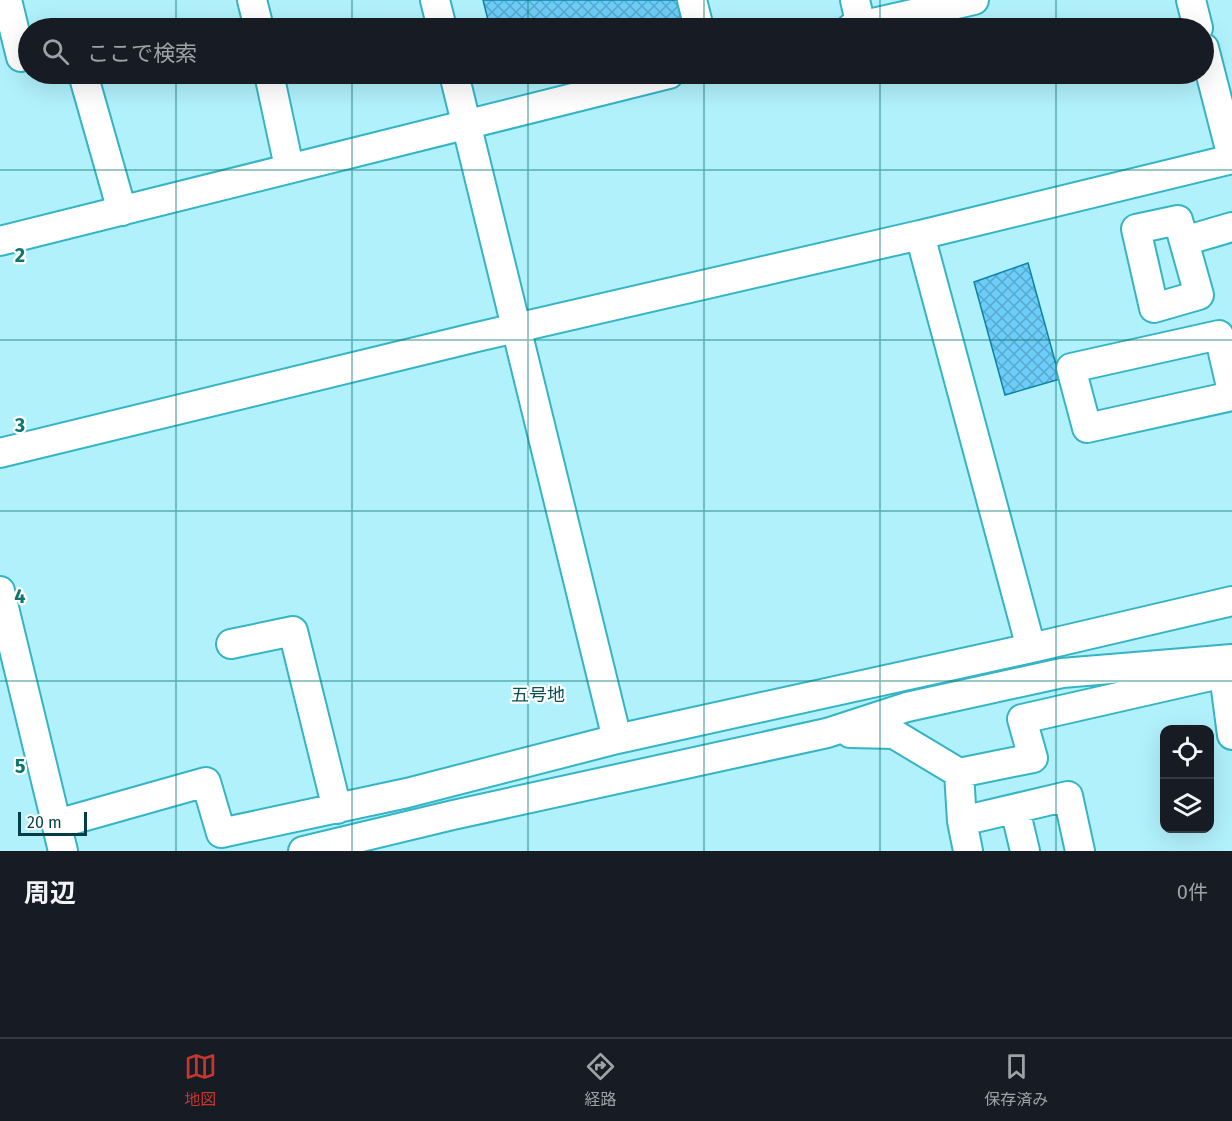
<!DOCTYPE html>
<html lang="ja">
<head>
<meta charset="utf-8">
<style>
  :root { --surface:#171b24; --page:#242831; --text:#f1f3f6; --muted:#9ea1a6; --line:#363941; --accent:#c5372e }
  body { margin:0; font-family:"Fira Sans","Noto Sans JP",sans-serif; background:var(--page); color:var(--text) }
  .controls { position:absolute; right:18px; bottom:18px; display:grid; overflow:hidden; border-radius:12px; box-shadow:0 6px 24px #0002 }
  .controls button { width:54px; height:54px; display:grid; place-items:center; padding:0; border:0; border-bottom:2px solid var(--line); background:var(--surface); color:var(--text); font:30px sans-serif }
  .scale { position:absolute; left:18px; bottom:15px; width:69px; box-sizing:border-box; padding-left:6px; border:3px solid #043d44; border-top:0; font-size:16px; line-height:21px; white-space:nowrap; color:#043d44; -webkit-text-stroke:4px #fff; paint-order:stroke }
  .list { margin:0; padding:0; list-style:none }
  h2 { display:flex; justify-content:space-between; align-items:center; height:78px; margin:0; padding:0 24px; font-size:26px }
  h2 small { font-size:20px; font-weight:400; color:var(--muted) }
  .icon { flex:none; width:33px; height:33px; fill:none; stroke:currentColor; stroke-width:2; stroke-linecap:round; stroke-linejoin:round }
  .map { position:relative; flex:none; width:1232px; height:851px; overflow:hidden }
  .search { position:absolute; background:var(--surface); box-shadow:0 6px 24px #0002; left:18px; right:18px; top:18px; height:66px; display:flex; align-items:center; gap:15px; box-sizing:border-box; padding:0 21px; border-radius:33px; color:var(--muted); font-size:22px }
  .sheet { height:186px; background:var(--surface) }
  nav { display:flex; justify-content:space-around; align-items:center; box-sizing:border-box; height:84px; border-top:2px solid var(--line); background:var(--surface); font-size:16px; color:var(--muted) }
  nav a { display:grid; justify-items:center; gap:3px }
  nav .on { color:var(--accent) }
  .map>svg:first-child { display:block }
  .building { fill:url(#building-cross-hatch); stroke:#0983a9; stroke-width:1.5 }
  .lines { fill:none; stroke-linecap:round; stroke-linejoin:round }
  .minor-casing { stroke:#34b4c5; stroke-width:32 }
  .minor { stroke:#fff; stroke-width:28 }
  .grid { fill:none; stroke:#0f766e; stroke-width:1.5; stroke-opacity:0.55 }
  .labels { text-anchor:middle; stroke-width:4.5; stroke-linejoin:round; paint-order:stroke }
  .quarter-label { font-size:18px; fill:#075059; stroke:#fff }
  .grid-label { font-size:20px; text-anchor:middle; font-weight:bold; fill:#0f766e; stroke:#fff; stroke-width:4.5; stroke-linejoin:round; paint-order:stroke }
</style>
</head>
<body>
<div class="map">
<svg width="1232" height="851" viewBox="0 0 1232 851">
  <defs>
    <pattern id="building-cross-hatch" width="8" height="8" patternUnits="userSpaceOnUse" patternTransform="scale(1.5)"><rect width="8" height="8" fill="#6ccef8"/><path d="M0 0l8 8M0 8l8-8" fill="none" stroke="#57a8ca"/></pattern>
  </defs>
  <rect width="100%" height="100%" fill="#b0f1fb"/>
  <!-- building -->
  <path class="building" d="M483 0H677L683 28H490Z
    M501 74H532L503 81Z
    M1028 263 1060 379 1005 395 974 282Z"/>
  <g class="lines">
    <defs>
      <path id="minor" d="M7 0 21 57
        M252 0 259 28
        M435 0 442 28
        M692 0 699 28
        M855 0 861 26
        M1191 0 1198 28
        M851 28 974 0
        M1204 48 1232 157
        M83 74 122 211
        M269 74 289 167
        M454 74 617 739
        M1178 220 1199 295 1154 308 1136 229Z
        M920 235 1232 159
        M0 241 669 74
        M1184 241 1232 227
        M1232 391 1219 335 1071 368 1087 428 1232 396
        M0 453 477 337 920 235 1031 648 1232 601
        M0 591 63 851
        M231 644 293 631 337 809
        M1224 674 1232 735
        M850 733 894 734 959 773 1033 758 1022 719 1224 673
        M959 773 962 821 968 851
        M1015 809 1025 851
        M962 821 1068 796 1080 851
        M57 824 206 782 221 833 407 793 617 739 1031 648
        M303 851 453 815 827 733 907 707 1062 673 1232 659"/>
    </defs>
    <!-- minor casing -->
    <use href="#minor" class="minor-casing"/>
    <!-- minor -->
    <use href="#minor" class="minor"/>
  </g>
  <!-- grid -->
  <path class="grid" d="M176 0V28M352 0V28M528 0V28M704 0V28M880 0V28M1056 0V28M176 74V851M352 74V851M528 74V851M704 74V851M880 74V851M1056 74V851M0 170H1232M0 340H1232M0 511H1232M0 681H1232"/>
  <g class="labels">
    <!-- quarter labels -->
    <g class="quarter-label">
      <text x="538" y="701">五号地</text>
    </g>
  </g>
  <g class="grid-label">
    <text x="20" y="262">2</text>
    <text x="20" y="432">3</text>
    <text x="20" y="603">4</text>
    <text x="20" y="773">5</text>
  </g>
</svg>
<div class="controls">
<button><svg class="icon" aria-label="locate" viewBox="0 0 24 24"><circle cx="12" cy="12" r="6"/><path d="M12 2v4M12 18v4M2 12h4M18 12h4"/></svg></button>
<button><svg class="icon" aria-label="layers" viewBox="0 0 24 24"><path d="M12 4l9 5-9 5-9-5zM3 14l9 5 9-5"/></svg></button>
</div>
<div class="scale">20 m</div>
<div class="search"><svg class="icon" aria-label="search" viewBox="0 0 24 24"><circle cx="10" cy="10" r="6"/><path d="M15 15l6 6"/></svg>ここで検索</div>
</div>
<section class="sheet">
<h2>周辺<small>0件</small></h2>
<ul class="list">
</ul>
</section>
<nav>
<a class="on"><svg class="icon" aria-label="map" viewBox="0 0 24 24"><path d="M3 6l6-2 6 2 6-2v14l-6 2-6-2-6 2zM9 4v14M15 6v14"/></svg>地図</a>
<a><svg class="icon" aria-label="directions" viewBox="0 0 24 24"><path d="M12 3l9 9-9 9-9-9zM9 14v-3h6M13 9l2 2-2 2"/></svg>経路</a>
<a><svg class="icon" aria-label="saved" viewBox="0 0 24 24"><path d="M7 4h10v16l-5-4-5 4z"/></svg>保存済み</a>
</nav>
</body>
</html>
